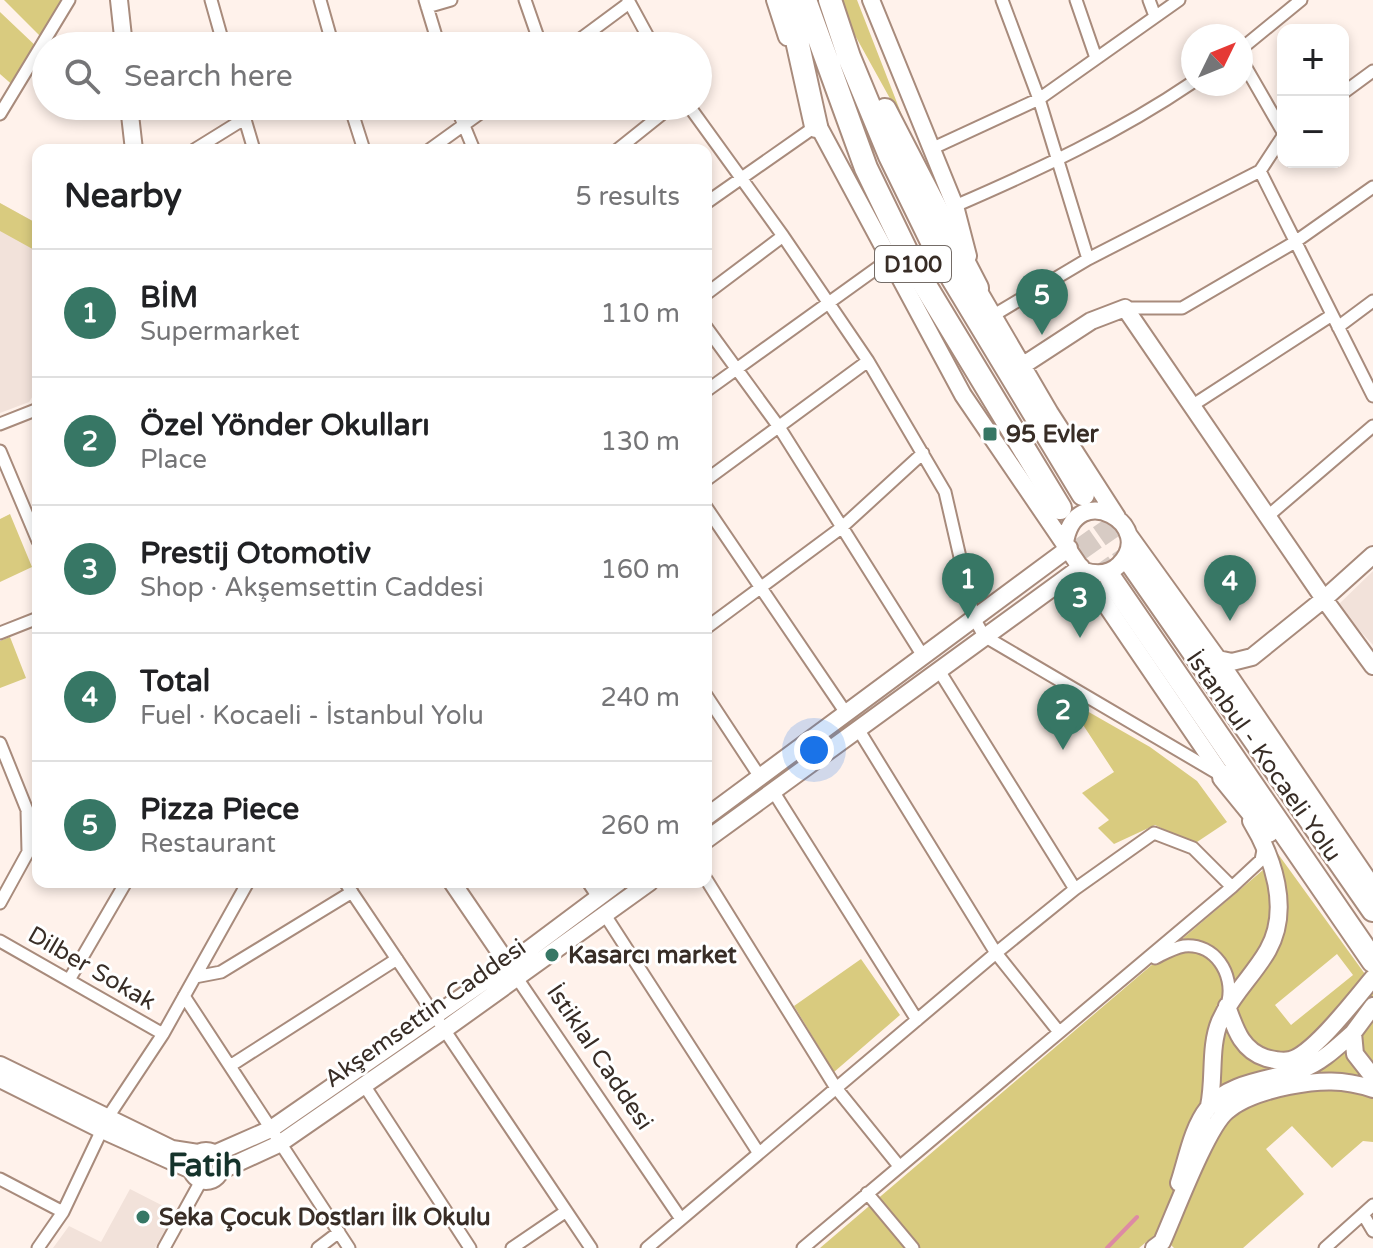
<!DOCTYPE html>
<html lang="en">
<head>
<meta charset="utf-8">
<style>
  :root { --surface:#fff; --page:#f2f2f2; --text:#202124; --muted:#757577; --line:#e0e0e0; --accent:#377765 }
  body { margin:0; font-family:"Varela Round",sans-serif; background:var(--page); color:var(--text) }
  .controls { position:absolute; right:24px; top:24px; display:grid; overflow:hidden; border-radius:16px; box-shadow:0 4px 12px #0003 }
  .controls button { width:72px; height:72px; display:grid; place-items:center; padding:0; border:0; border-bottom:2px solid var(--line); background:var(--surface); color:var(--text); font:40px sans-serif }
  .compass { position:absolute; left:1181px; top:24px; width:72px; height:72px; border-radius:50%; background:var(--surface); box-shadow:0 4px 12px #0003; rotate:47deg }
  .you { position:absolute; left:814px; top:750px; width:28px; height:28px; margin:-20px; border:6px solid #fff; border-radius:50%; background:#1a73e8; box-shadow:0 0 0 12px #1a73e833 }
  .badge { display:grid; place-items:center; width:52px; height:52px; border-radius:50%; background:var(--accent); color:#fff; font-size:26px; font-weight:700 }
  .pin { position:absolute; translate:-50% -66px; filter:drop-shadow(0 2px 4px #0008) }
  .pin::after { content:''; position:absolute; top:42px; width:28px; height:24px; background:inherit; clip-path:polygon(0 0,100% 0,50% 100%) }
  .list { margin:0; padding:0; list-style:none }
  h2 { display:flex; justify-content:space-between; align-items:center; height:104px; margin:0; padding:0 32px; font-size:34px }
  h2 small { font-size:26px; font-weight:400; color:var(--muted) }
  .list li { display:grid; grid-template-columns:52px 1fr auto; gap:24px; align-items:center; box-sizing:border-box; height:128px; padding:0 32px; border-top:2px solid var(--line) }
  .list b { display:block; font-size:30px; white-space:nowrap }
  .list p { margin:0; font-size:26px; white-space:nowrap; color:var(--muted) }
  .list em { font-size:26px; font-style:normal; color:var(--muted) }
  .icon { flex:none; width:44px; height:44px; fill:none; stroke:currentColor; stroke-width:2; stroke-linecap:round; stroke-linejoin:round }
  .map { position:relative; flex:none; width:1373px; height:1248px; overflow:hidden }
  .search { position:absolute; background:var(--surface); box-shadow:0 4px 12px #0003; left:32px; top:32px; width:680px; height:88px; display:flex; align-items:center; gap:20px; box-sizing:border-box; padding:0 28px; border-radius:44px; color:var(--muted); font-size:30px }
  .panel { position:absolute; background:var(--surface); box-shadow:0 4px 12px #0003; left:32px; top:144px; width:680px; height:744px; border-radius:16px }
  .map>svg:first-child { display:block }
  .built { fill:#f2e2da }
  .green { fill:#d9cb7f; fill-rule:evenodd }
  .lines { fill:none; stroke-linecap:round; stroke-linejoin:round }
  .stream { stroke:#dd8aa4; stroke-width:4 }
  .highway-tunnel { stroke:#d7cbc4; stroke-width:22; stroke-dasharray:22 11; stroke-linecap:butt }
  .street-casing { stroke:#a88b7c; stroke-width:15 }
  .secondary-casing { stroke:#a88b7c; stroke-width:20 }
  .highway-casing { stroke:#a88b7c; stroke-width:26 }
  .street { stroke:#fff; stroke-width:11 }
  .secondary { stroke:#fff; stroke-width:16 }
  .highway { stroke:#fff; stroke-width:22 }
  .poi-dot { fill:#377765; stroke:#fff; stroke-width:3 }
  .labels { text-anchor:middle; stroke-width:6; stroke-linejoin:round; paint-order:stroke }
  .shield { fill:#fff; stroke:#746c67; stroke-width:2 }
  .shield-label { font-size:22px; font-weight:bold; fill:#382d26 }
  .poi-label { font-size:24px; font-weight:bold; fill:#382d26; stroke:#fff; text-anchor:start }
  .street-label { font-size:24px; fill:#382d26; stroke:#fff }
  .district-label { font-size:32px; font-weight:bold; fill:#15332b; stroke:#fff }
</style>
</head>
<body>
<div class="map">
<svg width="1373" height="1248" viewBox="0 0 1373 1248">
  <rect width="100%" height="100%" fill="#fff2eb"/>
  <!-- built -->
  <path class="built" d="M0 203 38 224V388L29 402 0 413Z
    M1373 571V645L1337 606Z
    M130 1189 175 1212 155 1248H53L69 1226 101 1242Z"/>
  <!-- green -->
  <path class="green" d="M4 0H69L44 40Z
    M836 0H857L908 131 836 1Z
    M0 12 39 49 16 88 0 74Z
    M0 203 38 224V252L0 231Z
    M10 514 32 567 0 582V519Z
    M10 637 26 678 0 688V641Z
    M1066 699 1150 747 1197 781 1227 822 1194 844 1155 825 1114 844 1098 828 1109 820 1082 793 1114 772Z
    M1273 847 1370 981 1373 978V1142L1363 1141 1332 1168 1292 1126 1266 1149 1304 1194 1243 1248H1174L1167 1241 1225 1112 1302 1083 1315 1072 1229 1092 1219 1082 1156 1234 1139 1248H820L1263 870ZM1337 954 1353 975 1291 1025 1275 1005Z
    M861 959 900 1015 834 1072 794 1006Z"/>
  <g class="lines">
    <!-- stream -->
    <path class="stream" d="M1107 1248 1137 1217"/>
    <!-- highway-tunnel -->
    <path class="highway-tunnel" d="M1083 494 1133 565
      M1061 509 1112 581"/>
    <defs>
      <path id="street" d="M211 0 224 46
        M320 0 333 46
        M425 0 439 46
        M525 0 541 46
        M628 0 653 46
        M1002 0 1039 99 1088 259
        M1076 0 1096 58
        M1149 0 1155 16
        M427 7 451 0
        M571 46 629 3
        M1241 49 1301 0
        M1241 59 1283 132
        M1343 93 1373 71
        M241 106 254 150
        M350 106 364 150
        M456 106 474 150
        M689 106 783 236 868 361 945 492 974 618 984 636 1217 773
        M0 114 69 0
        M931 149 1039 99 1179 0
        M194 150 244 119
        M429 150 490 106
        M617 150 672 106
        M1260 171 1373 396
        M706 203 816 126
        M955 206C1038 170 1118 133 1193 82
        M706 294 783 236
        M1125 308H1182L1295 242 1373 187
        M994 315 1088 259 1260 171 1283 136
        M706 327 779 427 923 656
        M1338 327 1373 301
        M706 391 891 258
        M1193 405 1332 315
        M0 424 38 409
        M0 451 38 541
        M706 480 868 361
        M706 507 846 713
        M1268 516 1373 426
        M706 628 841 528 923 453
        M0 633 38 618
        M938 669 1075 889
        M706 695 760 777
        M858 729 996 953 1059 1032
        M0 743 27 810 28 852 0 903
        M773 791 917 1020
        M706 879 836 1088 899 1166
        M345 882 591 1248
        M588 882 598 897
        M605 915 758 1152
        M0 941 163 1034
        M1155 958C1165 953 1173 948 1184 946 1215 943 1234 974 1228 1001
        M195 977 221 972 352 892
        M517 978 681 1219
        M69 980 126 882
        M184 996 349 1248
        M230 1066 397 959
        M364 1085 470 1248
        M0 1179 63 1212
        M867 1193 913 1248
        M1363 1214 1373 1231
        M38 1248 63 1212 108 1117 163 1034 248 882
        M164 1248 201 1181
        M318 1248 339 1232
        M512 1248 565 1212
        M647 1248 996 953 1075 889 1154 833 1193 848 1232 887
        M803 1248 1232 887 1261 860 1264 845
        M1325 1248 1373 1205"/>
      <path id="secondary" d="M119 0 124 46
        M775 0 787 37
        M871 0 955 206 968 256
        M129 106 134 150
        M813 116 963 395 1228 784
        M974 279 977 288 1050 413 1117 517
        M1022 366 1091 321 1125 308 1324 599 1373 555
        M1128 534 1218 659 1373 887
        M1065 543C1075 477 1159 526 1119 565 1109 575 1097 575 1084 571
        M1218 659 1232 662 1252 657 1324 599 1373 666
        M706 817 1069 548
        M706 840 1081 567
        M452 882 514 973
        M1227 1006C1235 1028 1241 1050 1266 1058 1274 1060 1282 1062 1290 1060 1313 1055 1357 997 1373 978
        M1373 1006 1353 1033 1355 1054 1373 1077
        M0 1065 172 1149 198 1153
        M0 1079 102 1130 191 1170
        M1209 1106C1215 1079 1209 1047 1220 1021 1232 994 1254 975 1268 950 1291 909 1273 857 1251 821
        M191 1166a15 15 0 1 1 30 0a15 15 0 1 1-30 0Z
        M214 1154 271 1129 508 965 619 882
        M220 1171 279 1144 444 1030 650 882
        M1179 1183C1187 1159 1192 1128 1208 1108 1229 1081 1273 1080 1303 1069 1322 1062 1338 1046 1353 1033
        M1154 1248 1162 1242C1175 1213 1207 1127 1227 1111 1243 1097 1269 1090 1289 1086 1319 1080 1344 1079 1373 1089"/>
      <path id="highway" d="M788 0 816 126
        M805 0 866 168 914 267 1060 508
        M830 0 849 57 890 156 938 254 1083 494
        M885 110 977 288
        M1133 565 1373 910
        M1112 581 1373 961
        M1224 777 1268 831"/>
    </defs>
    <!-- street casing -->
    <use href="#street" class="street-casing"/>
    <!-- secondary casing -->
    <use href="#secondary" class="secondary-casing"/>
    <!-- highway casing -->
    <use href="#highway" class="highway-casing"/>
    <!-- street -->
    <use href="#street" class="street"/>
    <!-- secondary -->
    <use href="#secondary" class="secondary"/>
    <!-- highway -->
    <use href="#highway" class="highway"/>
  </g>
  <!-- markers -->
  <g class="poi-dot">
    <rect x="982" y="426" width="16" height="16" rx="4"/>
    <circle cx="552" cy="955" r="8"/>
    <circle cx="143" cy="1217" r="8"/>
  </g>
  <g class="labels">
    <!-- shield labels -->
    <rect class="shield" x="875" y="246" width="76" height="36" rx="6"/>
    <g class="shield-label">
      <text x="913" y="272">D100</text>
    </g>
    <!-- poi labels -->
    <g class="poi-label">
      <text x="1006" y="442">95 Evler</text>
      <text x="568" y="963">Kasarcı market</text>
      <text x="159" y="1225">Seka Çocuk Dostları İlk Okulu</text>
    </g>
    <!-- street labels -->
    <g class="street-label">
      <text transform="translate(1264 756) rotate(55)" y="8">İstanbul - Kocaeli Yolu</text>
      <text transform="translate(92 968) rotate(30)" y="8">Dilber Sokak</text>
      <text transform="translate(425 1013) rotate(-35)" y="8">Akşemsettin Caddesi</text>
      <text transform="translate(600 1057) rotate(56)" y="8">İstiklal Caddesi</text>
    </g>
    <!-- district labels -->
    <g class="district-label">
      <text x="205" y="1176">Fatih</text>
    </g>
  </g>
</svg>
<div class="controls">
<button>+</button>
<button>−</button>
</div>
<svg class="compass" viewBox="-18 -18 36 36"><path d="M0-13l5 13h-10z" fill="#e53935"/><path d="M0 13l5-13h-10z" fill="#757577"/></svg>
<div class="you"></div>
<div class="pin badge" style="left:968px;top:619px">1</div>
<div class="pin badge" style="left:1063px;top:750px">2</div>
<div class="pin badge" style="left:1080px;top:638px">3</div>
<div class="pin badge" style="left:1230px;top:621px">4</div>
<div class="pin badge" style="left:1042px;top:335px">5</div>
<div class="search"><svg class="icon" aria-label="search" viewBox="0 0 24 24"><circle cx="10" cy="10" r="6"/><path d="M15 15l6 6"/></svg>Search here</div>
<section class="panel">
<h2>Nearby<small>5 results</small></h2>
<ul class="list">
<li><span class="badge">1</span><div><b>BİM</b><p>Supermarket</p></div><em>110 m</em></li>
<li><span class="badge">2</span><div><b>Özel Yönder Okulları</b><p>Place</p></div><em>130 m</em></li>
<li><span class="badge">3</span><div><b>Prestij Otomotiv</b><p>Shop · Akşemsettin Caddesi</p></div><em>160 m</em></li>
<li><span class="badge">4</span><div><b>Total</b><p>Fuel · Kocaeli - İstanbul Yolu</p></div><em>240 m</em></li>
<li><span class="badge">5</span><div><b>Pizza Piece</b><p>Restaurant</p></div><em>260 m</em></li>
</ul>
</section>
</div>
</body>
</html>
